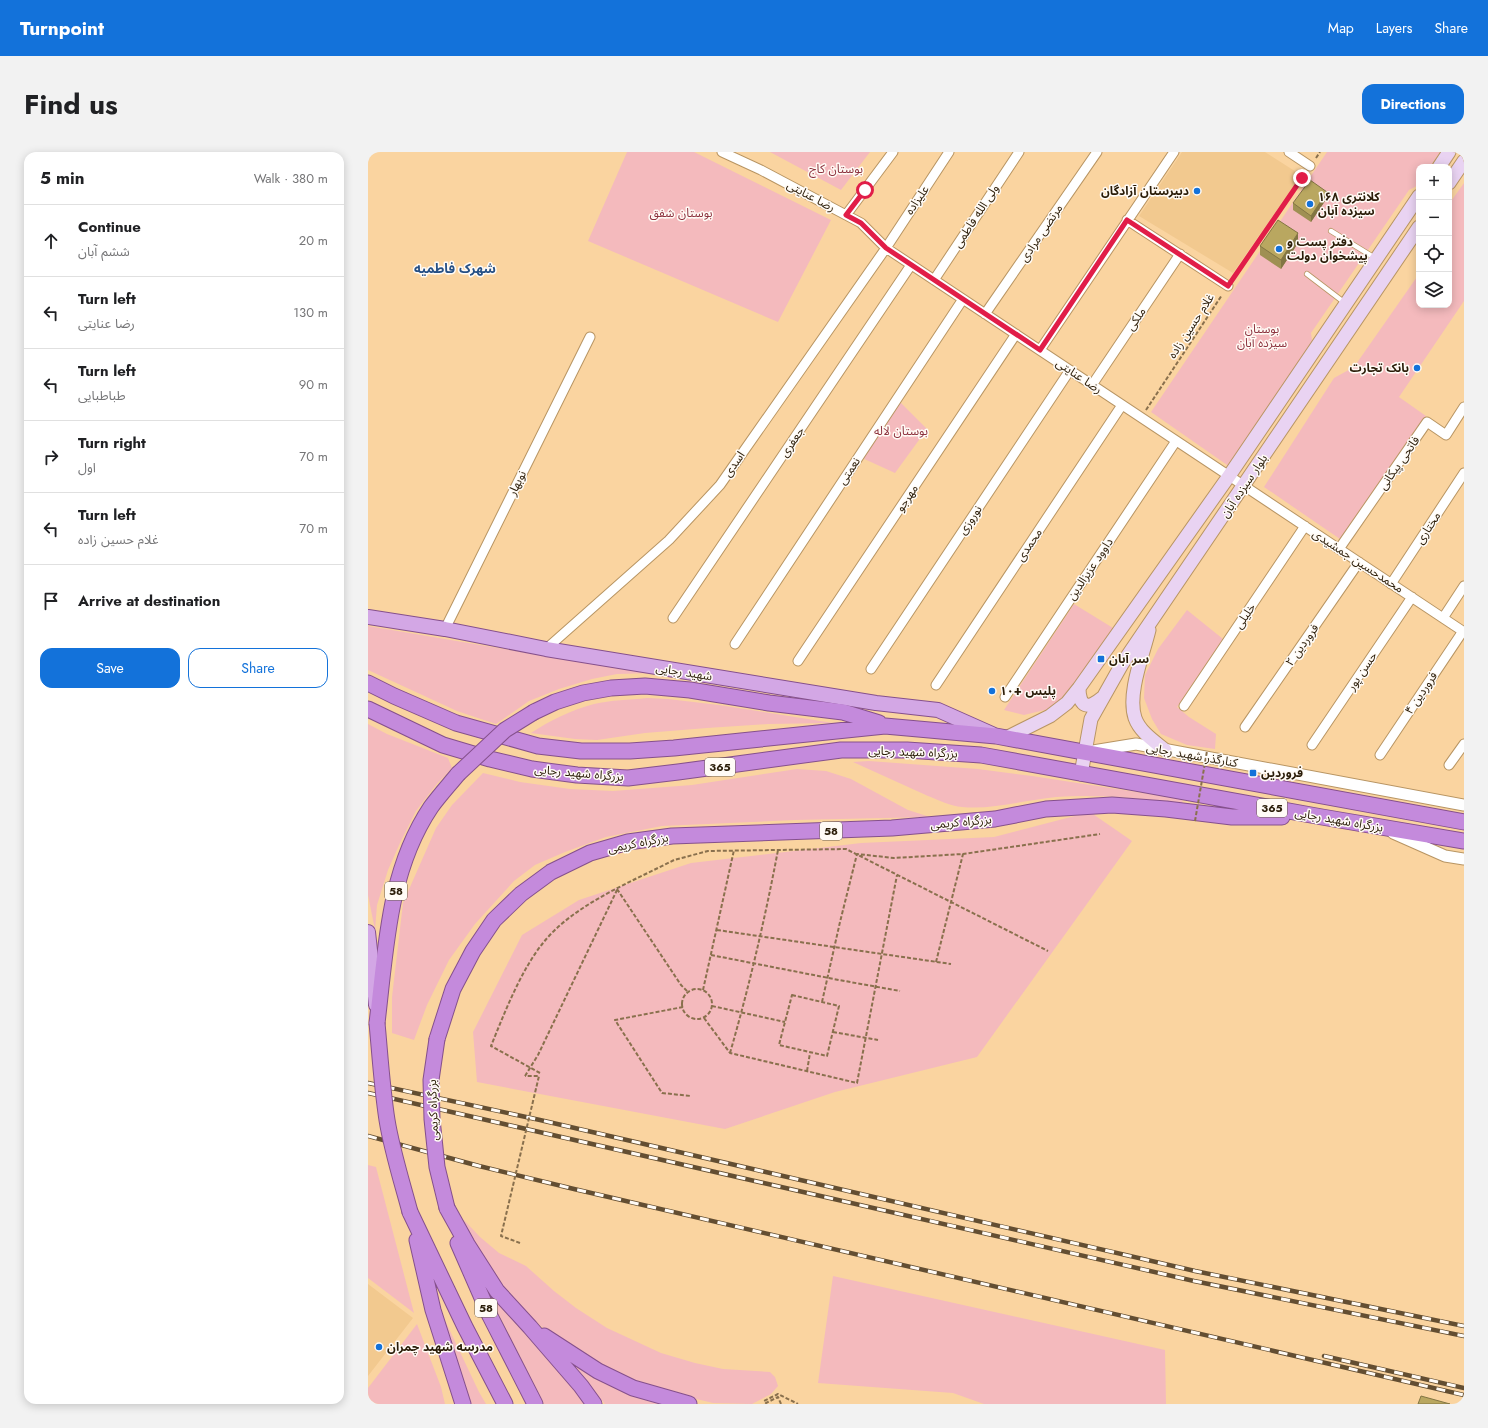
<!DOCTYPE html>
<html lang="en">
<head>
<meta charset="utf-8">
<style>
  :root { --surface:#fff; --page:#f2f2f2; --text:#202124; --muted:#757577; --line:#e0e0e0; --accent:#1372da }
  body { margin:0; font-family:Jost,"Noto Sans Arabic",sans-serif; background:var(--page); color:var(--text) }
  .controls { position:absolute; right:12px; top:12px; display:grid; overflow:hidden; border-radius:8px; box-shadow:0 2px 10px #0003 }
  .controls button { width:36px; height:36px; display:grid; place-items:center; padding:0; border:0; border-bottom:1px solid var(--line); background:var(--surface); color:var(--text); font:20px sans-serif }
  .stop { position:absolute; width:12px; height:12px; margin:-9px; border:3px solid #e11d48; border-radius:50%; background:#fff }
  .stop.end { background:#e11d48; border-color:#fff; box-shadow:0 1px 4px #0008 }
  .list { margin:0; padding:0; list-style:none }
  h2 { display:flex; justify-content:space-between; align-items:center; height:52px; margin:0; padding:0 16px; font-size:17px }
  h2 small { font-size:13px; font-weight:400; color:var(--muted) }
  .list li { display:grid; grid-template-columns:26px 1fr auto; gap:12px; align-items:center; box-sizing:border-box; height:72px; padding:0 16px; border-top:1px solid var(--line) }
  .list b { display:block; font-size:15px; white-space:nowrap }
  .list p { margin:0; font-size:13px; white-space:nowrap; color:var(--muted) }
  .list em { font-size:13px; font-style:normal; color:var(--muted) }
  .actions { display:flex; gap:8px; padding:12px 16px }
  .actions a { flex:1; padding:9px 0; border:1px solid var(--accent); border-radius:12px; text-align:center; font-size:14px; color:var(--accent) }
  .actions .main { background:var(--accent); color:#fff }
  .icon { flex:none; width:22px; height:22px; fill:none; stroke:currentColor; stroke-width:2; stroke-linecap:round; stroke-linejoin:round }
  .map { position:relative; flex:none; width:1096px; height:1252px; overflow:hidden; border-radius:12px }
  header { display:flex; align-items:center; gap:24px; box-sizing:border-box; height:56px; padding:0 20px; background:var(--accent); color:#fff }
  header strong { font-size:19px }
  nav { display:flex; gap:22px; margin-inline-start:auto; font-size:14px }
  .intro { display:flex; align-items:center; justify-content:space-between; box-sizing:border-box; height:96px; padding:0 24px }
  h1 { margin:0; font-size:28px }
  .button { padding:10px 18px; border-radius:12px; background:var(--accent); color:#fff; font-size:14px; font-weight:700 }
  main { display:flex; gap:24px; padding:0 24px }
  aside { flex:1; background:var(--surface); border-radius:12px; box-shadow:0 2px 10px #0003 }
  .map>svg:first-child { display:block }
  .built { fill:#f2c98f }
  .green { fill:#f4babd }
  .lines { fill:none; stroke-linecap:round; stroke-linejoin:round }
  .service-casing { stroke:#b89563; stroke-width:6 }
  .minor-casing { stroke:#b89563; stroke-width:11 }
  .tertiary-casing { stroke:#b89563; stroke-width:13 }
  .secondary-casing { stroke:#b89563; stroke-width:15 }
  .primary-casing { stroke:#85508c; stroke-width:16 }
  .trunk-casing { stroke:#85508c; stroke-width:17 }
  .path { stroke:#89704d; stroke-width:2; stroke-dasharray:4 2; stroke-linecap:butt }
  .service { stroke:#fff; stroke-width:4.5 }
  .minor { stroke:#fff; stroke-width:9 }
  .tertiary { stroke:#fff; stroke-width:11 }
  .secondary { stroke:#e9d3f2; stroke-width:13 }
  .primary { stroke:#d3a7e5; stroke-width:14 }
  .trunk { stroke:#c48adc; stroke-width:15 }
  .rail-casing { stroke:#634e32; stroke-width:4.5 }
  .rail { stroke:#fffbf6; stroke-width:3; stroke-dasharray:9; stroke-linecap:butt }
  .trunk-bridge-casing { stroke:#85508c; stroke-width:17; stroke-linecap:butt }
  .path-bridge { stroke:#89704d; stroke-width:2; stroke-dasharray:4 2; stroke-linecap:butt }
  .trunk-bridge { stroke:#c48adc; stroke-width:15 }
  .wall { fill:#9f9053 }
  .shaded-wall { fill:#827543 }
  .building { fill:#b9a760; stroke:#827543 }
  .route { stroke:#e11d48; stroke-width:5 }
  .poi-dot { fill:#1372da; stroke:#fffbf6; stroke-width:1.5 }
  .labels { text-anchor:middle; stroke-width:3; stroke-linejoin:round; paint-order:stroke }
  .shield { fill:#fffbf6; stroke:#6a5f4f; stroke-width:1 }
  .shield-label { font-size:11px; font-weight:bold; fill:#2a1c08 }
  .park-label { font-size:12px; fill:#8c313d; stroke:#fffbf6 }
  .poi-label { font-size:12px; font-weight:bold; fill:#2a1c08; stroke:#fffbf6; text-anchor:start }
  .street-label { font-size:12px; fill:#2a1c08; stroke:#fffbf6 }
  .neighbourhood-label { font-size:13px; font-weight:bold; fill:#265085; stroke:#fffbf6 }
</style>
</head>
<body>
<header>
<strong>Turnpoint</strong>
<nav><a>Map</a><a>Layers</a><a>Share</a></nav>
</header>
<div class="intro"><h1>Find us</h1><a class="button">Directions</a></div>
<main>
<aside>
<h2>5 min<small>Walk · 380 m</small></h2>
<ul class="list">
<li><svg class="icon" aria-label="ahead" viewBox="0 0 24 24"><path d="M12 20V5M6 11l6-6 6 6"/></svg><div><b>Continue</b><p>ششم آبان</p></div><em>20 m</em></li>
<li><svg class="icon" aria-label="left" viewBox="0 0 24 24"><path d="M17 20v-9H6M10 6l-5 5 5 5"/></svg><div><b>Turn left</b><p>رضا عنایتی</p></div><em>130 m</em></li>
<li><svg class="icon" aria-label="left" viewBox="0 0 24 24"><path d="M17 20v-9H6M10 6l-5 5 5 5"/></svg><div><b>Turn left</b><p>طباطبایی</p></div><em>90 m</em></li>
<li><svg class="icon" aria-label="right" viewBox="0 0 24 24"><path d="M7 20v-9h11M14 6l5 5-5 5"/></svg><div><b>Turn right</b><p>اول</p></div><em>70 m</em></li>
<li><svg class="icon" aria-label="left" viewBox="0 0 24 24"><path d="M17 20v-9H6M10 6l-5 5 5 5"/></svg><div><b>Turn left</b><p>غلام حسین زاده</p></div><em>70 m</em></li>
<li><svg class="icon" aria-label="arrive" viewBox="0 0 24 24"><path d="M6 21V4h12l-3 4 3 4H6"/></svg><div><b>Arrive at destination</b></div></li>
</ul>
<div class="actions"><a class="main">Save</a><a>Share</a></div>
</aside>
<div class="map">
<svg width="1096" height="1252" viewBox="0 0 1096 1252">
  <rect width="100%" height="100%" fill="#fad4a0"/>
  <!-- built -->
  <path class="built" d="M814 0H897L933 23 865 121 771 64Z
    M0 1132 45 1166 0 1224Z"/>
  <!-- green -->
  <path class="green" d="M259 0H326L463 68 410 170 220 89Z
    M402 0H502L473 38Z
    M959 0H1072L1062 15H1051C1051 29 1055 32 1041 38L943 181 945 196 862 315 783 260Z
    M1096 31V149L1031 245 1058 264 972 387 896 335 966 226 986 215 1051 122V153H1081V52Z
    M530 248 559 277 527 321 492 305Z
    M706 452 745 476 702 539 685 556 656 563 636 558Z
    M819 458 855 487 809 555 821 565 848 582 847 597 819 593 793 582 784 567 776 546 777 523 790 497Z
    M0 474 183 505 286 521 249 522 224 527 191 537 161 549 128 572 89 559 0 518Z
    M279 546 300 547 351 553 465 571 400 572 339 576 277 581 229 588 207 587 163 581C183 568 203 558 226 552 243 548 261 548 279 546Z
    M0 572 19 582 80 606 84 616 68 633 48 659 32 691 20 718 9 753 7 778 0 743Z
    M501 609 610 617 664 624 814 647 815 652C772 646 730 642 688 645 657 648 625 658 594 655 583 654 570 648 560 644 535 633 510 621 485 610Z
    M429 617 458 619 483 627 540 658 562 665 427 668 294 674 238 685 197 700 167 713 146 729 107 772 81 808 59 853 46 888 24 881V845L35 751 68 676 84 653 115 621 152 630 202 637 245 639 324 633Z
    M722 660 764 689 609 905 467 940 357 977 109 930 105 880 154 783 211 748 323 711 493 691 626 685Z
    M0 1013 8 1015 46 1161 0 1126Z
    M96 1068 112 1085 131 1101 158 1114 186 1139 208 1156 239 1176 293 1201 327 1211 355 1217 402 1220 407 1225 410 1234 403 1242 384 1252 345 1251 279 1235 231 1212 181 1181 165 1167 138 1141 101 1082Z
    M465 1124 797 1198 798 1252H616L585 1241 450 1231Z
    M120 1141 184 1211 217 1252H176Z
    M74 1162 111 1240 118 1252H102Z
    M49 1172 73 1235 77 1252H0V1236Z
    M195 1205 296 1252H237Z"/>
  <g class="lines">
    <defs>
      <path id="service" d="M963 79 1007 106
        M939 122 977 151"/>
      <path id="minor" d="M354 0 393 18 493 71 518 96 1096 480
        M921 0 942 14
        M478 63 525 0
        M759 68 860 134
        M566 128 651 0
        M617 162 729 0
        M672 198 806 0
        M724 233 812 102
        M971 397 1059 270 1078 283 1096 255
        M1023 432 1096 321
        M305 466 543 113
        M1075 466 1096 434
        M77 477 222 185
        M367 492 595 147
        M178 497 301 388 352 333 518 96 581 0
        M430 509 648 182
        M503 517 702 218
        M568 533 754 253
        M637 545 808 289
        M816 554 937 374
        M877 575 991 410
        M944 593 1044 445
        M1012 603 1095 479
        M1081 613 1096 592"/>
      <path id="tertiary" d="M725 599 768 592 1096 653
        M1025 681 1077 704 1096 707"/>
      <path id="secondary" d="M1071 15 1081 0
        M1081 31 1096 9
        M781 478C775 503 759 542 767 566 772 580 786 589 797 598
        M711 536C711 555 720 558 734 546
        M638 586 682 564 699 551 711 536 861 324 1051 44
        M713 622 723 567 754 512 1051 75"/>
      <path id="primary" d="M0 465 77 477 178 497 508 551 570 558 624 582
        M0 780 8 853"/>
      <path id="trunk" d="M0 531 26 544 88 571 170 594 213 599H262L306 596 517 574 628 584 1096 670
        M0 557 75 593 122 607 164 617 209 623 260 626 310 620 473 598H539L613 603 954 665 1096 689
        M166 560 187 550 215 541 243 536 277 534 322 538 401 551 475 560 511 571
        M9 871C18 797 20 719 63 655 71 644 81 633 90 622
        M69 887 85 837 105 799 126 768 153 742 183 720 222 701 260 690 304 684 524 676 627 667 678 657 744 653 798 657 864 665H914
        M79 1056 99 1092 129 1139 162 1175 213 1234 226 1252
        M42 1060 97 1175 137 1252
        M49 1088 65 1158 95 1252
        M90 1091 122 1164 167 1252
        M176 1184 230 1219 265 1236 321 1252"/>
    </defs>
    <!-- service casing -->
    <use href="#service" class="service-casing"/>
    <!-- minor casing -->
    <use href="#minor" class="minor-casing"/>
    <!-- tertiary casing -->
    <use href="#tertiary" class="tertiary-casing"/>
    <!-- secondary casing -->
    <use href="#secondary" class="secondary-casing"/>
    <!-- primary casing -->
    <use href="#primary" class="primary-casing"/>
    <!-- trunk casing -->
    <use href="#trunk" class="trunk-casing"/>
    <!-- path -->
    <path class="path" d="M948 6 952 0
      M866 126 937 23
      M778 258 854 143
      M249 737 313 833 320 840
      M349 778 583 812
      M343 803 471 828 532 839
      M568 810 595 702
      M314 852a15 15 0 1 1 30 0a15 15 0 1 1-30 0Z
      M335 838 366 698
      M424 843 471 854 459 904 411 893Z
      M454 850 472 770 489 702 526 706 595 702 732 682
      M344 854 417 870
      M315 855 247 868 294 941 323 944
      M336 866 362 901 489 931 529 723
      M465 880 510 888
      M362 901C381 835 397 767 410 698
      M439 919 442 901
      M172 921 123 894C136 862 153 818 175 791 205 753 263 730 306 708L340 699 478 697 680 799
      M157 924 170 903 249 738
      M413 1252 410 1245 398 1251 396 1249 410 1242 430 1252"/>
    <!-- service -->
    <use href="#service" class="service"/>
    <!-- minor -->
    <use href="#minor" class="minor"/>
    <!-- tertiary -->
    <use href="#tertiary" class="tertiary"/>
    <!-- secondary -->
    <use href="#secondary" class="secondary"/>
    <!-- primary -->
    <use href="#primary" class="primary"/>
    <!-- trunk -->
    <use href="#trunk" class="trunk"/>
    <defs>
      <path id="rail" d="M0 931 172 968 827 1119 1096 1174
        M0 941 826 1129 1096 1184
        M0 984 111 1014 206 1037 1096 1243
        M956 1204 1096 1236"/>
    </defs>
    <!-- rail casing -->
    <use href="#rail" class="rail-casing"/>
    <!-- rail -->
    <use href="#rail" class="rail"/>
    <defs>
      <path id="trunk-bridge" d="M90 622 137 578 166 560
        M9 871C12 903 14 936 19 968 24 999 34 1030 42 1060
        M69 887 63 928 64 967 69 1015 79 1056"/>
    </defs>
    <!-- trunk-bridge casing -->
    <use href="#trunk-bridge" class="trunk-bridge-casing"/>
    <!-- path-bridge -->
    <path class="path-bridge" d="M827 669 839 599
      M152 1091 133 1084 171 924H157"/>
    <!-- trunk-bridge -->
    <use href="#trunk-bridge" class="trunk-bridge"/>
  </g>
  <!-- wall -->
  <path class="wall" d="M959 46 943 70 925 58V51Z
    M930 91 913 117 892 103V94Z"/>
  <!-- shaded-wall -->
  <path class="shaded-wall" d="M959 40V46L943 70V64Z
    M930 81V91L913 117V108Z"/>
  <!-- building -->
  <path class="building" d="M942 28 959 40 943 64 925 51Z
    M910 68 930 81 913 108 892 94Z
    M1053 1244 1082 1252H1050Z"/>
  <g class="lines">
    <!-- route -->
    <path class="route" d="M497 38 478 63 493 71 518 96 672 198 759 68 860 134 934 26"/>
  </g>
  <!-- markers -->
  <g class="poi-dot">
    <circle cx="829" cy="39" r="4"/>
    <circle cx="942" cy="52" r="4"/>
    <circle cx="911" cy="97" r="4"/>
    <circle cx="1049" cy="216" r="4"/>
    <rect x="729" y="503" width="8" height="8" rx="2"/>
    <circle cx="624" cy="539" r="4"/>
    <rect x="881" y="617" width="8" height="8" rx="2"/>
    <circle cx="11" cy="1195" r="4"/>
  </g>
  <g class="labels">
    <!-- shield labels -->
    <g class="shield">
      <rect x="337" y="606" width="30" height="18" rx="3"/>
      <rect x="889" y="647" width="30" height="18" rx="3"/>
      <rect x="452" y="670" width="22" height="18" rx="3"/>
      <rect x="17" y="730" width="22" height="18" rx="3"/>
      <rect x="107" y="1147" width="22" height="18" rx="3"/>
    </g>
    <g class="shield-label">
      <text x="352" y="619">365</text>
      <text x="904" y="660">365</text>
      <text x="463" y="683">58</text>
      <text x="28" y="743">58</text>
      <text x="118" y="1160">58</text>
    </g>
    <!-- park labels -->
    <g class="park-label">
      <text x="468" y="21">بوستان کاج</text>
      <text x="313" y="65">بوستان شفق</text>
      <text x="894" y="181">بوستان<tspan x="894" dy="14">سیزده آبان</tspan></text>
      <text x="533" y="283">بوستان لاله</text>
    </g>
    <!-- poi labels -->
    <g class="poi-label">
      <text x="821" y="43" text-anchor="end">دبیرستان آزادگان</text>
      <text x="950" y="49">کلانتری ۱۶۸<tspan x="950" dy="14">سیزده آبان</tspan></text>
      <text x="919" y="94">دفتر پست و<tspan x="919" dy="14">پیشخوان دولت</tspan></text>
      <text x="1041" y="220" text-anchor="end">بانک تجارت</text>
      <text x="741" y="511">سر آبان</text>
      <text x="632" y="543">پلیس +۱۰</text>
      <text x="893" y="625">فروردین</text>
      <text x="19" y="1199">مدرسه شهید چمران</text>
    </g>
    <!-- street labels -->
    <g class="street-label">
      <text transform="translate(443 44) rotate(28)" y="4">رضا عنایتی</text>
      <text transform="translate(549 48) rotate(-56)" y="4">علیزاده</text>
      <text transform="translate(608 64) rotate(-57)" y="4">ولی الله فاطمی</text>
      <text transform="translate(673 81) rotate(-56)" y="4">مرتضی مرادی</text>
      <text transform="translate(768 167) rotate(-56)" y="4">ملکی</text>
      <text transform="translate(823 174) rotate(-57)" y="4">غلام حسین زاده</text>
      <text transform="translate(711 224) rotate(34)" y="4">رضا عنایتی</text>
      <text transform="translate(424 290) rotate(-56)" y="4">جعفری</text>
      <text transform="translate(1031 311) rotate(-55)" y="4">فاتحی پیکانی</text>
      <text transform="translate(366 312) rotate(-55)" y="4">اسدی</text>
      <text transform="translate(481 319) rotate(-56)" y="4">نعمتی</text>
      <text transform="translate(149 331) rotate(-64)" y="4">نوبهار</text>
      <text transform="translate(876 334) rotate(-56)" y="4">بلوار سیزده آبان</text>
      <text transform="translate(539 346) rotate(-56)" y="4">مهرجو</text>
      <text transform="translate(602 368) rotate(-56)" y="4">نوروزی</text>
      <text transform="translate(1060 376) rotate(-57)" y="4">مختاری</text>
      <text transform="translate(661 393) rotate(-56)" y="4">محمدی</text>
      <text transform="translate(990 409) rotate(33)" y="4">محمدحسین جمشیدی</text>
      <text transform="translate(722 417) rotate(-56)" y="4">داوود عزیزالدین</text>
      <text transform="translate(877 464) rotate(-56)" y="4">خلیلی</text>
      <text transform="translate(934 493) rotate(-55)" y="4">فروردین ۲</text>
      <text transform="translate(994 519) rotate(-56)" y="4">حسن پور</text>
      <text transform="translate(316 520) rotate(9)" y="4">شهید رجایی</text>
      <text transform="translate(1053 541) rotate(-56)" y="4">فروردین ۴</text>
      <text transform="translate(545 600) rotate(2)" y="4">بزرگراه شهید رجایی</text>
      <text transform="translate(824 603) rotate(10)" y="4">کنارگذر شهید رجایی</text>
      <text transform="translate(211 621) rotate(5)" y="4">بزرگراه شهید رجایی</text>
      <text transform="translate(971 668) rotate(10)" y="4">بزرگراه شهید رجایی</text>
      <text transform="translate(593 670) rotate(-5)" y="4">بزرگراه کریمی</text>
      <text transform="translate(270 691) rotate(-11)" y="4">بزرگراه کریمی</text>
      <text transform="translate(65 958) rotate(-92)" y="4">بزرگراه کریمی</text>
    </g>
    <!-- neighbourhood labels -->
    <g class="neighbourhood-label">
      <text x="87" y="121">شهرک فاطمیه</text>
    </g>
  </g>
</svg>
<div class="controls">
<button>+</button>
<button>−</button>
<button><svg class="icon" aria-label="locate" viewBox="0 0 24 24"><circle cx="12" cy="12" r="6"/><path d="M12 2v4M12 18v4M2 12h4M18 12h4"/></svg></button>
<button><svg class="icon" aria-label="layers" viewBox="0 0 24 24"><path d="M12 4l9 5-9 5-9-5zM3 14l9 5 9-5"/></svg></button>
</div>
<div class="stop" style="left:497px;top:38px"></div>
<div class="stop end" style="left:934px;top:26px"></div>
</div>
</main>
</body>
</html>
